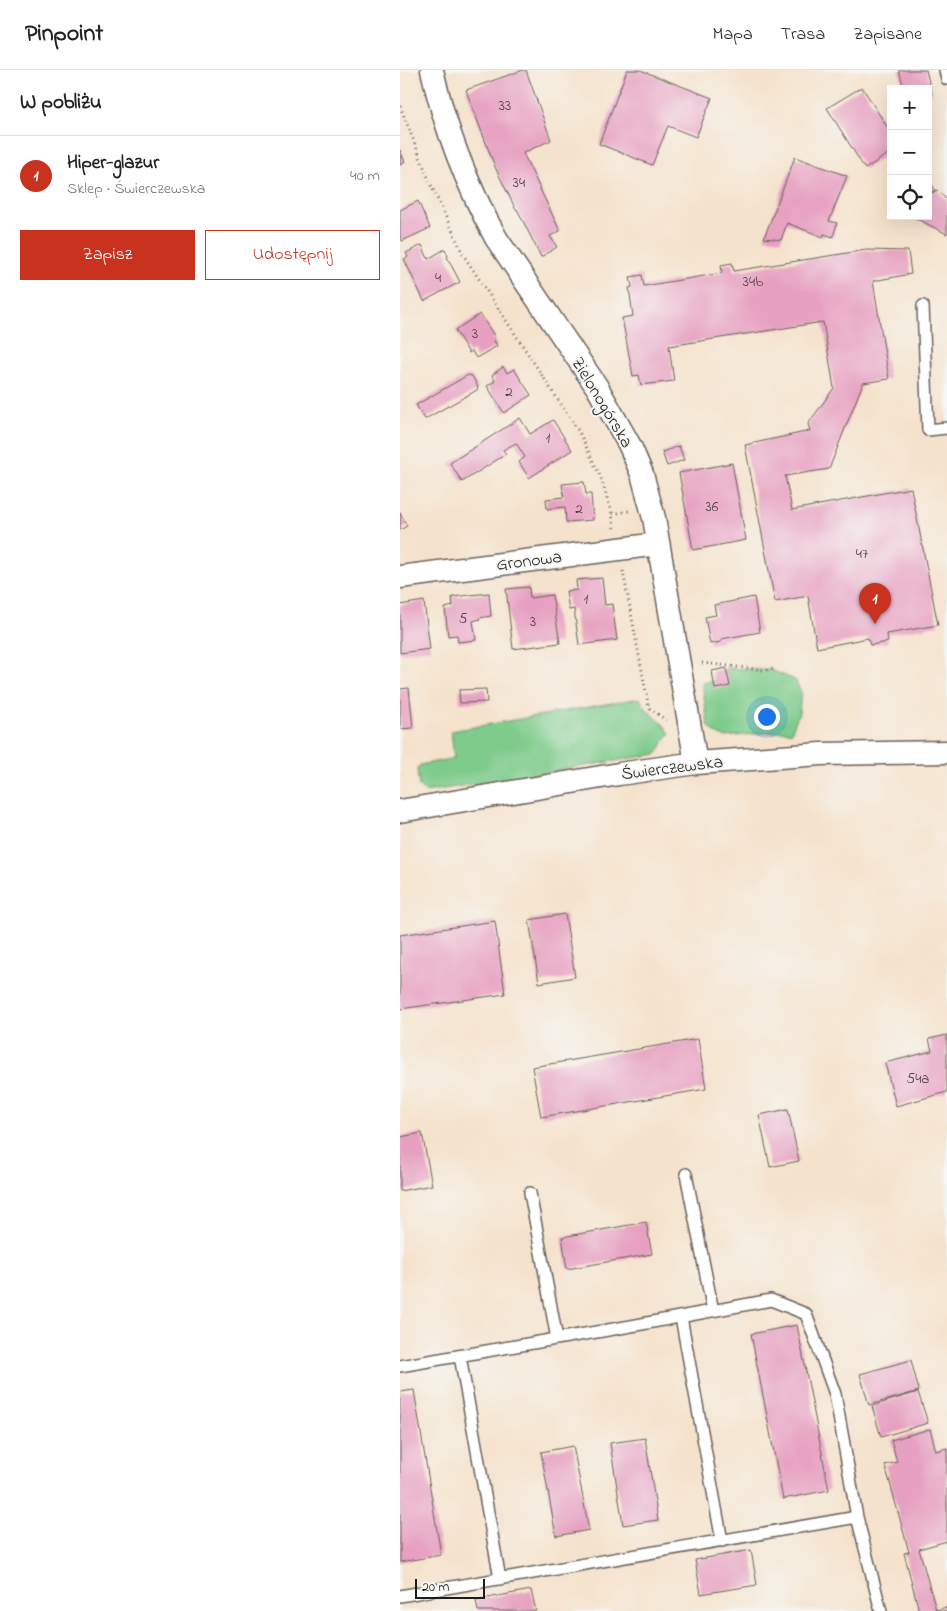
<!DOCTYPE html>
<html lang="pl">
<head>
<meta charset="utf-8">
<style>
  :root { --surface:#fff; --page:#f6f6f6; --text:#222; --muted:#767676; --line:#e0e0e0; --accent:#c8321e }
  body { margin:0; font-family:"Indie Flower",sans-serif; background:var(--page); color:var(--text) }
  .controls { position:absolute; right:15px; top:15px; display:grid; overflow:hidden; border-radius:0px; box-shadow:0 5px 20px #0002 }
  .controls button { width:45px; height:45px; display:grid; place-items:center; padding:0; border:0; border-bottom:1px solid var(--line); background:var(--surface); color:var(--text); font:25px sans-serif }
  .scale { position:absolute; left:15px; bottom:12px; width:70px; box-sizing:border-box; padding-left:5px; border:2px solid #1c1c1c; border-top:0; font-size:14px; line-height:18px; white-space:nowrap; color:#1c1c1c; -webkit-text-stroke:4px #f6f6f2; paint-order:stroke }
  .you { position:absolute; left:366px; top:646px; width:18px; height:18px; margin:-12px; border:4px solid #fff; border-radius:50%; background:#1a73e8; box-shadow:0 0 0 8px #1a73e833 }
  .badge { display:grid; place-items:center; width:32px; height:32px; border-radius:50%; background:var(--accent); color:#fff; font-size:16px; font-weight:700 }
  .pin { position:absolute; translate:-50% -41px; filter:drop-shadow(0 1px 2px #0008) }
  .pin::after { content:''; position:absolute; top:26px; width:18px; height:15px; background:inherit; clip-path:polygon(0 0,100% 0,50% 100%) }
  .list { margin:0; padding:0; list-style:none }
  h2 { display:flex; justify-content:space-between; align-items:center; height:65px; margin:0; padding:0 20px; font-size:21px }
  h2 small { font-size:16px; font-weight:400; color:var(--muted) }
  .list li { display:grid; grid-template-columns:32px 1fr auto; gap:15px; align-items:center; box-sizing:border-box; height:80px; padding:0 20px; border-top:1px solid var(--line) }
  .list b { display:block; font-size:19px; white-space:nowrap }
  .list p { margin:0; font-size:16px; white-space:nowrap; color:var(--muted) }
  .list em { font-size:16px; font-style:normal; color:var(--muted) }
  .actions { display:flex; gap:10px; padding:15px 20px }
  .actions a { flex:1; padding:11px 0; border:1px solid var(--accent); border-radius:0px; text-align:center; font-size:18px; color:var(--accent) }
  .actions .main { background:var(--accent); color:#fff }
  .icon { flex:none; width:28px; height:28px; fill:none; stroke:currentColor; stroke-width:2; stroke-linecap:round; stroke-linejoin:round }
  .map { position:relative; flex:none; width:547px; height:1541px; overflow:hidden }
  header { display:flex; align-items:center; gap:30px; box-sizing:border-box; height:70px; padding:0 25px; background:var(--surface); border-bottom:1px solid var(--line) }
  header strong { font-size:24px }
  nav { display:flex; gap:28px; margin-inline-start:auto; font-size:18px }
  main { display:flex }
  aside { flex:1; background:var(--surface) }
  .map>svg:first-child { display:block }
  .green { fill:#7ecb8b; stroke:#4d7454 }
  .building { fill:#e7a0c1 }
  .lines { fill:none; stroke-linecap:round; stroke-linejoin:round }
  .service-casing { stroke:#68615a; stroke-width:14 }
  .minor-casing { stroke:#68615a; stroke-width:25 }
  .path { stroke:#68615a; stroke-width:3; stroke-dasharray:1 4; stroke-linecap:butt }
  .service { stroke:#fff; stroke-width:11 }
  .minor { stroke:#fff; stroke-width:22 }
  .labels { text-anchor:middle; stroke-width:4; stroke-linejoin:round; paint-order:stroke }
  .number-label { font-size:15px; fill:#4f3d45 }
  .street-label { font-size:18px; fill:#1c1c1c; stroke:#f6f6f2 }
</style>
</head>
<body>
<header>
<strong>Pinpoint</strong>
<nav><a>Mapa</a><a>Trasa</a><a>Zapisane</a></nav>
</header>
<main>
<aside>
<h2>W pobliżu<small></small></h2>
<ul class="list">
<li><span class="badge">1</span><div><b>Hiper-glazur</b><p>Sklep · Świerczewska</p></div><em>40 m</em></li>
</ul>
<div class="actions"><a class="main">Zapisz</a><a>Udostępnij</a></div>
</aside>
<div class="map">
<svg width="547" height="1541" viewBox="0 0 547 1541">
  <rect width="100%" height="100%" fill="#f6f6f2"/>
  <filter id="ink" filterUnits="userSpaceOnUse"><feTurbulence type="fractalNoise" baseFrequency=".02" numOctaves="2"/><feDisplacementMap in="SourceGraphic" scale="10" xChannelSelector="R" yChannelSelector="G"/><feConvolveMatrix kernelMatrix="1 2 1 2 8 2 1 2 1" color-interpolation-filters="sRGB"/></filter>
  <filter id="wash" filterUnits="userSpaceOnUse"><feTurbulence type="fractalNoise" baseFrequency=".0096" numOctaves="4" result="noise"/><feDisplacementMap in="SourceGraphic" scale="20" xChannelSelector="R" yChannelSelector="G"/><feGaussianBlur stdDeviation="1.12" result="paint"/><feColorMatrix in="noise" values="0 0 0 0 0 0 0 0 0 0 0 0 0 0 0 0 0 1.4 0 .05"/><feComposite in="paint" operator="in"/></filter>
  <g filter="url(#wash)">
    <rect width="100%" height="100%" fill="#f5e2cc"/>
    <!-- green -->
    <path class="green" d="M326 598 371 600 395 610 401 622 399 643 391 663 385 661 325 667C317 665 313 662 308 655L302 613 314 611 329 616Z
      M240 628C247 646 262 648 270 664L265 669 257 684 25 722 19 717 17 699 20 695 54 688 51 661Z"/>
    <g id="blocks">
      <!-- building -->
      <path class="building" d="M123 0H126L151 70 123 83 160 161 150 166 157 177 141 187 117 139 116 140 95 97 66 20Z
        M227 0H240L312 28 296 67 268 56 252 95 199 74Z
        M499 0H526L532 24 528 25V19H504Z
        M462 17 491 63V82L465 99 427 38Z
        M0 80 5 92 0 95Z
        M395 87 447 106 429 151 437 153 433 167 424 164 423 167 387 153 381 170 364 168Z
        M528 108 535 120 528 124Z
        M537 120 547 130V164L511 146H528V126Z
        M18 131 30 158 2 171 0 166V140Z
        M22 175 28 189 45 179 48 186 47 187 60 212 24 231 4 189 8 187 6 183Z
        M466 180 508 181 511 204 473 211 489 309 463 313 429 399 385 406 392 440 511 418 538 555 487 564 488 572 470 575 468 568 417 578 408 526 375 532 345 375 410 361 408 354 434 318 423 252 269 276 274 311 241 315 239 305 233 306 222 248 233 246 229 218 232 217 230 207 242 205 244 216 322 203 321 195 332 193 334 201Z
        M80 244 95 267 93 268 97 276 76 288 72 281 69 283 55 260Z
        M103 297 107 303 114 299 131 325 104 343 87 316 95 311 92 305Z
        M68 305 72 306 78 317 77 320 25 349 16 335Z
        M120 348 130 364 153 350 172 380 129 408 119 392 125 387 116 373 103 380 106 384 62 412 50 393Z
        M279 376 284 390 267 396 262 382Z
        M332 393 346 470 293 480 279 403Z
        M184 412 186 424H191L193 450 166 452 165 437 147 439 146 429 164 427 162 414Z
        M0 443 7 456 0 460Z
        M202 508 205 535 212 534 217 570 179 575 174 539 169 540 166 521 177 520 176 510Z
        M129 517 130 528 152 525 160 573 113 579 106 519Z
        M89 523 91 546 79 548 80 549 73 551 76 570 58 572 57 565 48 566 45 538 53 536 52 527Z
        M354 527 360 562 321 569V572L310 574 305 547 316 545 314 535Z
        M24 531 30 579 0 583V535Z
        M326 598 330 616 315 619 312 601Z
        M9 618 13 658 0 659V619Z
        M86 619 87 632 60 633 59 620Z
        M165 844 175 907 139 913 129 850Z
        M95 851 105 924 0 939V865Z
        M547 965V1022L496 1036 485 993 532 981 529 969Z
        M298 969 306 1019 141 1047 132 997Z
        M388 1039 399 1091 370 1097 359 1045Z
        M22 1063 32 1115 0 1121V1067Z
        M246 1152 252 1184 167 1199 162 1167Z
        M397 1255 429 1420 383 1429 351 1264Z
        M511 1290 519 1321 469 1335 460 1304Z
        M14 1320 41 1485 0 1492V1322Z
        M518 1322 528 1353 481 1367 472 1336Z
        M530 1359 536 1381 547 1378V1471L519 1479 536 1540 547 1537V1541H519L504 1483 509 1482 485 1395 497 1392 491 1370Z
        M245 1368 258 1450 223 1455 210 1373Z
        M173 1376 189 1460 156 1466 141 1382Z
        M351 1480 357 1515 301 1524 295 1490Z
        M131 1520 136 1541H78L76 1530Z"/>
    </g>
  </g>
  <g filter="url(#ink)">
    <use href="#blocks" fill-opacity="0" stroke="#68615a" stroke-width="1"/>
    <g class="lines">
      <defs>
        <path id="service" d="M545 0 547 9
          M523 236 528 360 547 358
          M286 1104 313 1241
          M130 1123 157 1269
          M281 1247 322 1471
          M60 1286 100 1509
          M0 1296 231 1256 371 1230 406 1244 435 1324 457 1447
          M0 1526 457 1447 481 1541"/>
        <path id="minor" d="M32 0C45 59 67 115 96 168L197 317 230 376 242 404 254 448 296 693
          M0 507 258 474
          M0 741 219 704 296 693 421 684 547 682"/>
      </defs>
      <!-- service casing -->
      <use href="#service" class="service-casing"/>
      <!-- minor casing -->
      <use href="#minor" class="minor-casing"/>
      <!-- path -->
      <path class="path" d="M0 36 31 115 64 186 179 362 201 408 212 444
        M214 458 212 444 229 441
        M223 501 249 638 266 650
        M302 593 364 600 376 599"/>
      <!-- service -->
      <use href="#service" class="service"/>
      <!-- minor -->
      <use href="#minor" class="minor"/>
    </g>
  </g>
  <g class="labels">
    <!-- number labels -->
    <g class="number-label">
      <text x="105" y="40">33</text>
      <text x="119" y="117">34</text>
      <text x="38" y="212">4</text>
      <text x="353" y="216">34b</text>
      <text x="75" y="268">3</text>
      <text x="109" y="326">2</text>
      <text x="148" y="372">1</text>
      <text x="312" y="441">36</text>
      <text x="179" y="443">2</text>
      <text x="462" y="488">47</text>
      <text x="186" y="533">1</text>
      <text x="63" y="553">5</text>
      <text x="133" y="556">3</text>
      <text x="518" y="1013">54a</text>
    </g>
    <!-- street labels -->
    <g class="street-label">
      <text transform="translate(203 332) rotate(59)" y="6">Zielonogórska</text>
      <text transform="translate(129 490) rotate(-7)" y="6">Gronowa</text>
      <text transform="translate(272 697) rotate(-7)" y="6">Świerczewska</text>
    </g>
  </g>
</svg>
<div class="controls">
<button>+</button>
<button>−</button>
<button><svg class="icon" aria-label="locate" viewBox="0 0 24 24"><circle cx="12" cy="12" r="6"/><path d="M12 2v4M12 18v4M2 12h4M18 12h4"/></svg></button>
</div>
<div class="scale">20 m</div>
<div class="you"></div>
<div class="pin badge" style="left:475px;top:554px">1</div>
</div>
</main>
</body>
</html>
